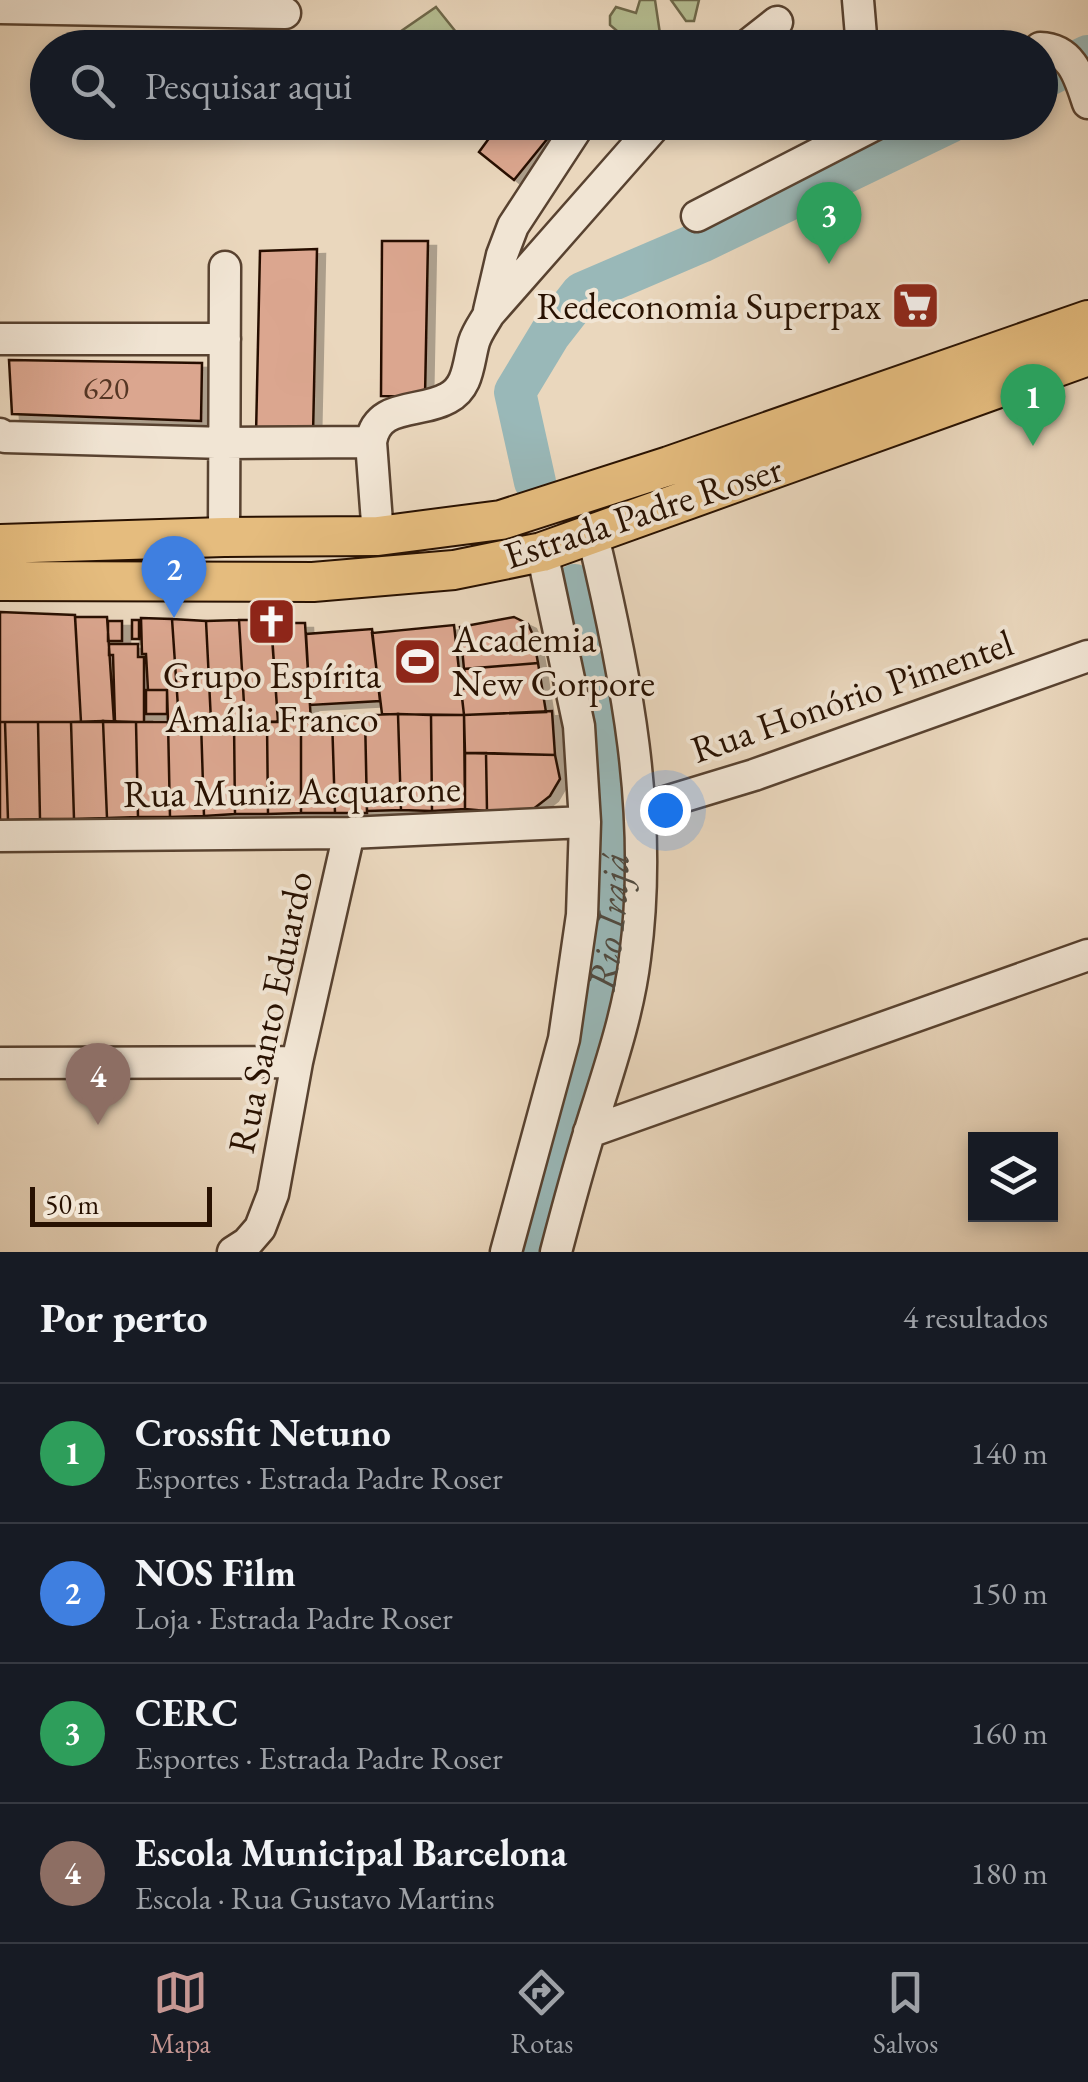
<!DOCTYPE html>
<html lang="pt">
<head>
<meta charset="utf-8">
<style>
  :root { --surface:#171b24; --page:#20242c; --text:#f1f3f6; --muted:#9ea1a6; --line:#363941; --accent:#c59692 }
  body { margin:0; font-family:"EB Garamond",serif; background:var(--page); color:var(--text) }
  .controls { position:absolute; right:30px; bottom:30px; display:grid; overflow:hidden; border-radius:0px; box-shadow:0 5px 15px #0003 }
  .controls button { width:90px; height:90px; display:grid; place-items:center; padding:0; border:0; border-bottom:2px solid var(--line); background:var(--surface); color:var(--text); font:50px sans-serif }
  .scale { position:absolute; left:30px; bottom:25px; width:182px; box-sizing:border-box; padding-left:10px; border:5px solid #281101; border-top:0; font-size:28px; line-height:35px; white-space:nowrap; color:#281101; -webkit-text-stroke:8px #f1e5d4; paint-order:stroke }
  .you { position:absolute; left:665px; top:810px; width:35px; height:35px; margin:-25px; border:8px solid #fff; border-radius:50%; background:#1a73e8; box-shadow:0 0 0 15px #1a73e833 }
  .badge { display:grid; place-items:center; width:65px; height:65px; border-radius:50%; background:var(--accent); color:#fff; font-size:32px; font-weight:700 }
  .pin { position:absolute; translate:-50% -82px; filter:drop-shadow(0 2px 5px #0008) }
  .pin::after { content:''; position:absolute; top:52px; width:35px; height:30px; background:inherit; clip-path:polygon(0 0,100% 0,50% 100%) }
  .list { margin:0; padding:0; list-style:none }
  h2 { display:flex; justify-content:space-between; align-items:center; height:130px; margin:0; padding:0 40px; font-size:42px }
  h2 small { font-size:32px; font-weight:400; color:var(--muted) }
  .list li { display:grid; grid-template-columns:65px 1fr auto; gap:30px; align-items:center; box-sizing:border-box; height:140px; padding:0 40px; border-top:2px solid var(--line) }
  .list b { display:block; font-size:38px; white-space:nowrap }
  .list p { margin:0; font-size:32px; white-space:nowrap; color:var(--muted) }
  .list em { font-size:32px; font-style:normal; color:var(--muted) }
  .icon { flex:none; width:55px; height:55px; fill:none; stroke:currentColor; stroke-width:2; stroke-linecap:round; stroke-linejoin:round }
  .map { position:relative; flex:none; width:1088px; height:1252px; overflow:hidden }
  .search { position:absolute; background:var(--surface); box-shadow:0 5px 15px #0003; left:30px; right:30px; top:30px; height:110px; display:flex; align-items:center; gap:25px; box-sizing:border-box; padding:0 35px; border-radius:55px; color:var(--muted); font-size:38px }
  .sheet { height:690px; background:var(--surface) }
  nav { display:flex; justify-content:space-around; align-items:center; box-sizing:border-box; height:140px; border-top:2px solid var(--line); background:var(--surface); font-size:28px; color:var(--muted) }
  nav a { display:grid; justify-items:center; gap:5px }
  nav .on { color:var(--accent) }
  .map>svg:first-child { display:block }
  .green { fill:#b5be92; stroke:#6e684a; stroke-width:2.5 }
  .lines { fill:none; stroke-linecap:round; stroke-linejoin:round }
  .river { stroke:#99b8b8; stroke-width:42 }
  .building { fill:#dba68f; stroke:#281101; stroke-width:2.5; filter:url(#shadow) }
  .minor-casing { stroke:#584230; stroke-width:35 }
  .major-casing { stroke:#281101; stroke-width:42 }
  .minor { stroke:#f1e5d4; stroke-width:30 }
  .major { stroke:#e5bc7e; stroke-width:38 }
  .labels { text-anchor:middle; stroke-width:8; stroke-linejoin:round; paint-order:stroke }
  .number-label { font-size:32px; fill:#553624 }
  .poi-label { font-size:38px; fill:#281101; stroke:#f1e5d4; text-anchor:end }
  .street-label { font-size:38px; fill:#281101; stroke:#f1e5d4 }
  .water-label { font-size:40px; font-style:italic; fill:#504b41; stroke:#f1e5d4 }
</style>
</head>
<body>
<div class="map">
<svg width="1088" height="1252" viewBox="0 0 1088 1252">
  <defs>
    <filter id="shadow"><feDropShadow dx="8" dy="5" stdDeviation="0" flood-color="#0004"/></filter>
  </defs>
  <rect width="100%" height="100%" fill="#ead7bd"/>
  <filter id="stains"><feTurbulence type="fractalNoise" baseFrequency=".002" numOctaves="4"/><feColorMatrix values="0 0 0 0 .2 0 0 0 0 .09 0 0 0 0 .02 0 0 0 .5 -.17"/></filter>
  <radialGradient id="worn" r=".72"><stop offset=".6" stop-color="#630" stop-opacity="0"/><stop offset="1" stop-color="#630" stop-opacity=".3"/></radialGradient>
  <!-- green -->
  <path class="green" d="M640 0H655L662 47H636L610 25V16L616 7 636 13Z
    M671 0H699L694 21H686Z
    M436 7 468 47H378Z"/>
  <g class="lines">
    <!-- river -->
    <g class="river">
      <path d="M1040 79 1088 56"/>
      <path d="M535 482 515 392 550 334 582 293 701 242 950 122"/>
      <path id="s1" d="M532 1252C567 1128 609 1002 614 872 618 775 593 679 575 585"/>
    </g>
  </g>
  <!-- building -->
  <path class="building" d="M566 34 584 48H557Z
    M501 122H561L514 180 479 152Z
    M382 241H428L425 397 381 396Z
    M317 249 313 435H256L260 251Z
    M9 360 202 363 201 421 12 414Z
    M0 612 75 615 81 722H0Z
    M75 617H107L114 722H81Z
    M514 617 528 624 533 635 538 663 464 669 460 627Z
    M141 618 172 619 179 722H168L167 690H148L146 654H142Z
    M172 619 206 621 211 721 179 722Z
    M132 620H139V639H132Z
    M239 620 245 721H211L206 621Z
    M239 620H271L278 722 245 721Z
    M108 621H122V641H108Z
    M271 623H305L311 722H278Z
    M454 625 464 715 382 714 372 633Z
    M372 629 380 701 310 705 306 634Z
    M109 644H138V657H144V722H115L113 655H109Z
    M538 663 546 712 464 715 461 689 467 688 464 669Z
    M146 690H167V714H146Z
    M552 711 555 755 465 753 464 715Z
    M398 714 431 715 432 811 401 810Z
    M398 714 401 810 367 811 365 715Z
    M431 715H464L465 809 432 811Z
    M365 716 367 813H335L332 717Z
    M311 717H332L335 813H301V721L311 722Z
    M103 721 136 722 138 817 107 818Z
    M103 721 107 818 74 819 71 722Z
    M211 721H234L235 814 204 816 201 722Z
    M234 721 267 722 268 814H235Z
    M301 721V813L268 814 267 722Z
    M0 722H5L8 820H0Z
    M5 722H38L40 819 8 820Z
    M38 722H71L74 819H40Z
    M136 722H168L170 817H138Z
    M168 722H201L204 816 170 817Z
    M465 753H486L487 811 465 809Z
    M486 753 555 755 560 779 550 796 532 810 487 811Z"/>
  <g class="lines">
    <defs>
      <path id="minor" d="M858 0 862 48
        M0 8 285 13
        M744 48 777 22
        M1040 48C1072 49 1079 76 1088 103
        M697 216 880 122
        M489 311 502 255 513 226 581 122
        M0 339H225
        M0 434 5 437 225 443 371 442C377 402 420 414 448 398 469 387 468 363 474 342 477 332 484 323 489 314L658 122
        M371 442 378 536
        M224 537 225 267
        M642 809 754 775 1088 656
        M0 836 349 833 585 822
        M0 1063 297 1062
        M589 1132 1088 955
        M233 1252 247 1243 260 1228 273 1194 297 1062 349 833
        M506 1252 564 1039 582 915 585 822 579 726 542 552
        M556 1252C567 1210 578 1169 591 1127 608 1072 628 1016 635 958 654 814 626 675 593 536"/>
      <path id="major" d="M0 544 224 537 378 536 501 520 669 466 1088 320
        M0 581 313 582 454 570 542 552 1088 356"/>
    </defs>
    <!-- minor casing -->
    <use href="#minor" class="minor-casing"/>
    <!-- major casing -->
    <use href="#major" class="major-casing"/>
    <!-- minor -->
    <use href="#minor" class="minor"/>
    <!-- major -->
    <use href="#major" class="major"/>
  </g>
  <!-- icons -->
  <defs>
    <symbol id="supermarket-square" viewBox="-11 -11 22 22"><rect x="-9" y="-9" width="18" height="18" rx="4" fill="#8f2418" stroke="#f1e5d4"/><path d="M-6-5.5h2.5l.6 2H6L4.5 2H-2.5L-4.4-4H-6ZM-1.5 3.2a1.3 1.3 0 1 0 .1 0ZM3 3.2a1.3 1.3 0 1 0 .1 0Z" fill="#fff"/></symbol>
    <symbol id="church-square" viewBox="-11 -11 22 22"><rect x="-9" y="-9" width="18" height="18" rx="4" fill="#8f2418" stroke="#f1e5d4"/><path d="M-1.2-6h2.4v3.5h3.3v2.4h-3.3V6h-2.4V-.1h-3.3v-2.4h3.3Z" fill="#fff"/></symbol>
    <symbol id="stadium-square" viewBox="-11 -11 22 22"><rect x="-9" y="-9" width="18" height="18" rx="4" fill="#8f2418" stroke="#f1e5d4"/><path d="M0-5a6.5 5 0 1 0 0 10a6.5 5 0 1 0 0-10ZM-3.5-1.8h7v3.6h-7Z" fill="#fff"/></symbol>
  </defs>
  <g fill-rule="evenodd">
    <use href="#supermarket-square" x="888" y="278" width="55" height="55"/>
    <use href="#church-square" x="244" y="594" width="55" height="55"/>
    <use href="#stadium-square" x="390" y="634" width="55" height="55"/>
  </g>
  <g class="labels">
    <!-- number labels -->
    <g class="number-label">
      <text x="106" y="399">620</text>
    </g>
    <!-- poi labels -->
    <g class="poi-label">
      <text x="881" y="319">Redeconomia Superpax</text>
      <text x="452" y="652" text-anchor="start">Academia<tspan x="452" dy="44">New Corpore</tspan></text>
      <text x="272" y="688" text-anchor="middle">Grupo Espírita<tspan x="272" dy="44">Amália Franco</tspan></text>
    </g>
    <!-- street labels -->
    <g class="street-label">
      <text transform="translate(643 512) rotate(-18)" y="13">Estrada Padre Roser</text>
      <text transform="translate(852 696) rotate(-19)" y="13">Rua Honório Pimentel</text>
      <text transform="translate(292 791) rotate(-1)" y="13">Rua Muniz Acquarone</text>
      <text transform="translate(270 1012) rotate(-78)" y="13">Rua Santo Eduardo</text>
    </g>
    <!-- water labels -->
    <g class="water-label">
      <text dy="14" stroke="none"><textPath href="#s1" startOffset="340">Rio Irajá</textPath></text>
    </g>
  </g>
  <rect width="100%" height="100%" filter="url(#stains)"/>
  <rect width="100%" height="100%" fill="url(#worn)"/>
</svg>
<div class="controls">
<button><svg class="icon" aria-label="layers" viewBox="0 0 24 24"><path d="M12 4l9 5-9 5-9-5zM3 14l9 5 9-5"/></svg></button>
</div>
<div class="scale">50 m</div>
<div class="you"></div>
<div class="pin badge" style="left:1033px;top:446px;background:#2e9e5b">1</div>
<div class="pin badge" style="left:174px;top:618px;background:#3f7fe0">2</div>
<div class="pin badge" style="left:829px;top:264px;background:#2e9e5b">3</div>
<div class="pin badge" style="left:98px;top:1125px;background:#8d6e63">4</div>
<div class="search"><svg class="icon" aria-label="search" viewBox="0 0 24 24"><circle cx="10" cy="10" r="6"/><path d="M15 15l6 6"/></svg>Pesquisar aqui</div>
</div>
<section class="sheet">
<h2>Por perto<small>4 resultados</small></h2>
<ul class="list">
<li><span class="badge" style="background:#2e9e5b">1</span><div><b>Crossfit Netuno</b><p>Esportes · Estrada Padre Roser</p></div><em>140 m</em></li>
<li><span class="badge" style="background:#3f7fe0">2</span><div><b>NOS Film</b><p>Loja · Estrada Padre Roser</p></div><em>150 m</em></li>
<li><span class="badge" style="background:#2e9e5b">3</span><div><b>CERC</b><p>Esportes · Estrada Padre Roser</p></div><em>160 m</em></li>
<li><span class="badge" style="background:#8d6e63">4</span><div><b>Escola Municipal Barcelona</b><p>Escola · Rua Gustavo Martins</p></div><em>180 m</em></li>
</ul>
</section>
<nav>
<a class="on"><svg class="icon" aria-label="map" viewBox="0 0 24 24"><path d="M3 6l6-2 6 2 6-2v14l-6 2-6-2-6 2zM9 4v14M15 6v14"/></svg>Mapa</a>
<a><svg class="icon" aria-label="directions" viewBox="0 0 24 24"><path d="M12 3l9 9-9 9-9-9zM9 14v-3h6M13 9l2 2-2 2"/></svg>Rotas</a>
<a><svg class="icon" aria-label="saved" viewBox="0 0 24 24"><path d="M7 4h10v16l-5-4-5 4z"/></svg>Salvos</a>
</nav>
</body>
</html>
